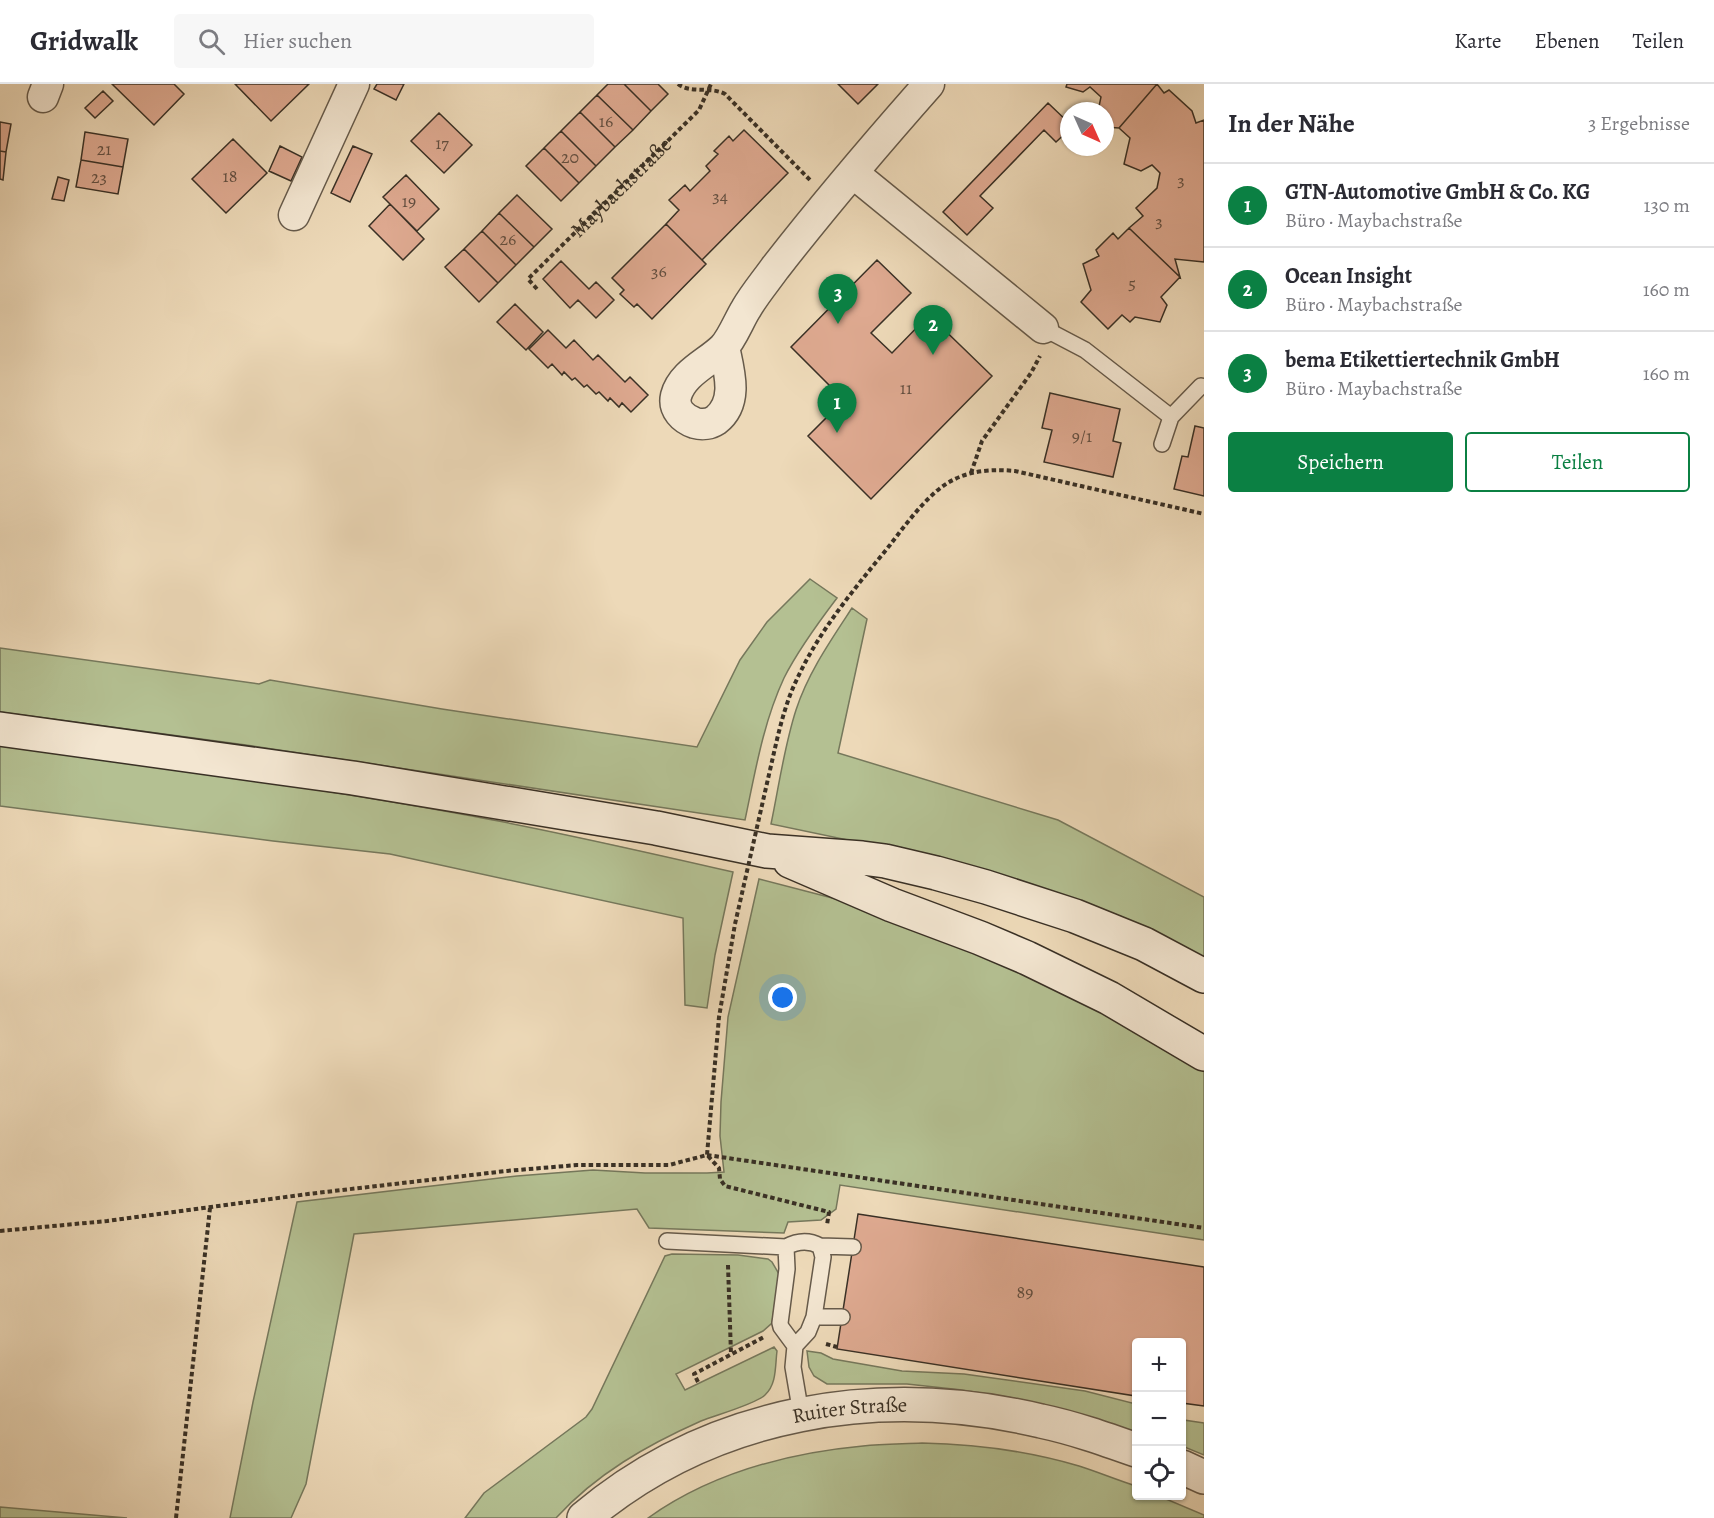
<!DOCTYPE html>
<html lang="de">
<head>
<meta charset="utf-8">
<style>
  :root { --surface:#fff; --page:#f7f7f7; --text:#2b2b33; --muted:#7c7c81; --line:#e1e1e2; --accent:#0b8043 }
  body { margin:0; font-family:Alegreya,serif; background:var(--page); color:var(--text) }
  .controls { position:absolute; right:18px; bottom:18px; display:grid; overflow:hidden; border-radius:6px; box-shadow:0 2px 4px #0004 }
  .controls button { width:54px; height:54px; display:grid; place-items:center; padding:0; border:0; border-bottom:2px solid var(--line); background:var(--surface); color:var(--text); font:30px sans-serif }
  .compass { position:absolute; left:1060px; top:18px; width:54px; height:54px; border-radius:50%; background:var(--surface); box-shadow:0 2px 4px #0004; rotate:135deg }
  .you { position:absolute; left:783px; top:914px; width:21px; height:21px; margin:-15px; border:4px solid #fff; border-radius:50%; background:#1a73e8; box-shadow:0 0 0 9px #1a73e833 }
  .badge { display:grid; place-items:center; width:39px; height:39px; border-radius:50%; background:var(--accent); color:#fff; font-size:20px; font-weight:700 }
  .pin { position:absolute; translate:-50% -50px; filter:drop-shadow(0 2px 3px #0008) }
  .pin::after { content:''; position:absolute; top:32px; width:21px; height:18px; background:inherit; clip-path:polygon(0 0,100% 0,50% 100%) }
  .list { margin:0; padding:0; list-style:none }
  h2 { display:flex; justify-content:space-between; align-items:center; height:78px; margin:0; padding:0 24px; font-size:26px }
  h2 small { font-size:20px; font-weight:400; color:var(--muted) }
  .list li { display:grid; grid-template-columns:39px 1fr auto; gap:18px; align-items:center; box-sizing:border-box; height:84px; padding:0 24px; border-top:2px solid var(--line) }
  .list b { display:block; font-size:22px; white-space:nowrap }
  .list p { margin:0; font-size:20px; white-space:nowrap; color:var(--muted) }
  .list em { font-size:20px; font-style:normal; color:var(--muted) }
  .actions { display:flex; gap:12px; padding:18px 24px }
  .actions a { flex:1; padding:14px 0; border:2px solid var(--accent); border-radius:6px; text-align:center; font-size:21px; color:var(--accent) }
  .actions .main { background:var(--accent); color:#fff }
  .icon { flex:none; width:33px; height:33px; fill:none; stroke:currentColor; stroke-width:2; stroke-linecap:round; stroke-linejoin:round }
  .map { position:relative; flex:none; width:1204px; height:1434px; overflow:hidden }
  header { display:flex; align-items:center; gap:36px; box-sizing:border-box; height:84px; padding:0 30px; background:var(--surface); border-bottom:2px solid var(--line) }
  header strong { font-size:28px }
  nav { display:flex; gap:33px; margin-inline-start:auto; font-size:21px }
  .search { width:420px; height:54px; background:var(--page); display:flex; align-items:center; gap:15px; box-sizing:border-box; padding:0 21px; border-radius:6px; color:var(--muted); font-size:22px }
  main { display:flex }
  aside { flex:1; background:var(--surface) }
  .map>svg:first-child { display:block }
  .green { fill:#b4c092; stroke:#76785c; stroke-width:1.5 }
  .building { fill:#dea990; stroke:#393025; stroke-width:1.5 }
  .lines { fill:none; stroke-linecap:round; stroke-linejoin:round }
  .service-casing { stroke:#665a4a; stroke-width:18 }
  .minor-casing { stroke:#665a4a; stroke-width:33 }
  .tertiary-casing { stroke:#665a4a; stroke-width:36 }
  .secondary-casing { stroke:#393025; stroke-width:36 }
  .path { stroke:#393025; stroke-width:4; stroke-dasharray:4.5 3; stroke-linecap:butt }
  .service { stroke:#f3e6d1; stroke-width:15 }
  .minor { stroke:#f3e6d1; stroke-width:30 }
  .tertiary { stroke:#f3e6d1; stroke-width:33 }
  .secondary { stroke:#f3e6d1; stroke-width:33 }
  .path-bridge { stroke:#393025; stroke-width:4; stroke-dasharray:4.5 3; stroke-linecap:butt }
  .labels { text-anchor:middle; stroke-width:5; stroke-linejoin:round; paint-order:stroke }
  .number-label { font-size:18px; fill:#624e40 }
  .street-label { font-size:21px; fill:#393025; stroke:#f3e6d1 }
</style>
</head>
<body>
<header>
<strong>Gridwalk</strong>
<div class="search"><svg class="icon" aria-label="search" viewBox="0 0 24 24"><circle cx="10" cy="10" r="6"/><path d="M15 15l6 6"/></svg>Hier suchen</div>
<nav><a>Karte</a><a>Ebenen</a><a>Teilen</a></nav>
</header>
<main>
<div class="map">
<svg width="1204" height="1434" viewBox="0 0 1204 1434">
  <rect width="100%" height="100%" fill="#edd9b8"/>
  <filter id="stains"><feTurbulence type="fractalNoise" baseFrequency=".00333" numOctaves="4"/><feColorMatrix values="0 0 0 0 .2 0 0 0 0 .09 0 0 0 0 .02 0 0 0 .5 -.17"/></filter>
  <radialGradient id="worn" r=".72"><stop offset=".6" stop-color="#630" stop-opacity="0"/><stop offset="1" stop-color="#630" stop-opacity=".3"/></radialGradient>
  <!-- green -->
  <path class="green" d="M810 495 837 514C818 539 798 566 784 594 763 639 755 689 745 736L246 661 0 628V564L259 600 270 596 442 625 697 663 740 576 767 538Z
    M852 524 867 535 838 669 1058 736 1204 813V875L948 777 771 740C779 702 784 663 796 626 808 589 831 556 852 524Z
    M0 662C158 682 315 703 472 732 559 748 646 768 733 788L715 871 707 924 685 921 683 834 390 770 273 757 0 722Z
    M759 795 840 816 1004 875 1204 985V1156L840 1101 836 1125 821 1136 788 1138 784 1149 649 1144 637 1125 354 1150 306 1400 291 1434H230L253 1318 297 1118 517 1092 593 1086 645 1089H707L724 1088 720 1052 721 1018 728 933Z
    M672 1170 738 1171 768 1175 772 1178 779 1190 772 1239 763 1247 676 1290 685 1306 774 1263 777 1267C775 1282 777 1300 765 1311 756 1320 716 1331 701 1337 647 1361 596 1390 556 1434H465L484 1409 586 1333 592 1325 665 1172Z
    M807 1267 821 1269 833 1275 902 1287 964 1290 1085 1307 1136 1320V1348L1013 1314 962 1306 907 1300H827L814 1292 809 1283Z
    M1182 1328H1184V1336L1204 1339V1371L1182 1362Z
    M922 1359C975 1360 1028 1367 1079 1382 1098 1388 1117 1396 1136 1402V1412H1159L1204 1431V1434H648C710 1390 787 1369 863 1362 882 1360 902 1360 922 1359Z
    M0 1423 127 1434H0Z"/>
  <!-- building -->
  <path class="building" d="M112 0H174L184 10 154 41Z
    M235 0H309L271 37Z
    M377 0H404L396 16 374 5Z
    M608 0H624L651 27 633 46 597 11Z
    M624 0H658L668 10 651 27Z
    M838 0H878L858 20Z
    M1067 0H1157L1119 44 1105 43V27H1098L1101 13 1090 3 1083 8 1066 3Z
    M1157 0 1164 9 1169 6 1192 27 1196 39 1204 36V178L1175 175 1180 193 1129 144 1143 132 1136 124 1157 104 1160 89 1152 81 1141 87 1124 80 1130 54 1119 44Z
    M103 7 113 17 95 34 85 24Z
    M597 11 633 46 615 63 580 28Z
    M1048 19 1069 39V46L1056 58 1044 46 980 112 993 124 967 151 943 128Z
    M580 28 615 63 596 82 561 47Z
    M439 29 472 61 444 89 411 57Z
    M0 38 11 40 6 68 0 67Z
    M744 46 788 89 702 176 666 140 679 126 669 116 685 101 690 107 710 87 706 82 718 70 714 67 729 52 733 57Z
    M561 47 596 82 579 99 544 64Z
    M85 48 128 55 123 83 81 76Z
    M233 55 267 89 226 129 192 95Z
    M280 62 302 73 291 97 269 87Z
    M353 62 372 70 350 118 331 109Z
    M544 64 579 99 561 117 526 82Z
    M0 67 6 68 3 96 0 95Z
    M81 76 123 83 118 110 76 103Z
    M406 91 439 125 417 147 383 113Z
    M58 93 69 96 64 117 52 115Z
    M517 111 552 145 534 163 499 129Z
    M390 120 424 155 403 176 369 142Z
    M499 129 534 163 516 181 482 147Z
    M666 140 706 180 652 235 637 220 634 223 620 210 624 206 612 194Z
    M1129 144 1180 193 1161 213 1167 221 1160 238 1135 233 1130 238 1122 231 1108 245 1081 218 1091 206 1083 180 1099 172 1096 166 1113 149 1118 155Z
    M482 147 516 181 498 199 464 165Z
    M464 165 498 199 479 218 445 183Z
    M877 176 911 209 871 249 892 269 929 231 992 292 871 415 808 352 844 316 791 263Z
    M561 177 589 205 596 198 614 216 596 234 578 216 570 224 543 195Z
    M515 220 543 248 526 266 497 238Z
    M548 246 566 264 574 256 593 276 598 271 625 298 630 293 648 311 631 328 622 319 619 323 610 314 608 317 599 308 596 310 587 301 584 303 575 294 572 296 564 288 562 291 552 280 548 284 529 265Z
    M1050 309 1120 325 1113 357 1121 359 1113 393 1044 378 1052 346 1042 344Z
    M1195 342 1204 344V412L1174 405 1182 372 1188 373Z
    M858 1130 1204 1183V1322L1182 1319V1258H1136V1312L837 1265Z"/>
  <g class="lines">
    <defs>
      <path id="service" d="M1043 244 1085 266 1171 333
        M1162 360 1171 333 1201 302
        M667 1157 786 1163
        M820 1162 853 1163
        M814 1233H842
        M795 1262 781 1243 780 1239 787 1185 786 1163C797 1157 809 1156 820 1162L823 1173 814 1233 808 1248 795 1262 793 1283 801 1330"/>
      <path id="minor" d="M43 13 48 0
        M853 89 1043 244
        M294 131 354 0
        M724 263C729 287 739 318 716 336 710 340 702 341 695 339 683 335 673 325 676 312 682 289 708 279 723 264 732 255 739 236 746 225 754 211 765 198 775 184 824 121 876 60 929 0"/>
      <g id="tertiary">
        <path d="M1182 1383 1204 1393"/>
        <path id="s2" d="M584 1434C712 1326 880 1299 1041 1337 1074 1344 1105 1355 1136 1366"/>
      </g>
      <path id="secondary" d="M0 645 353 694 656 744 767 767 862 774 885 777 936 789 986 803 1075 832 1144 860 1204 892
        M790 777 892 821 980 854 1027 874 1109 914 1204 970"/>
    </defs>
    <!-- service casing -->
    <use href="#service" class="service-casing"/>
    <!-- minor casing -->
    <use href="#minor" class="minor-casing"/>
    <!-- tertiary casing -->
    <use href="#tertiary" class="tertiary-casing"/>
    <!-- secondary casing -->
    <use href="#secondary" class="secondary-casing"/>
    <!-- path -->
    <g class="path">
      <path d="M678 0C691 10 710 2 725 10L810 96"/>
      <path id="s1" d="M537 205 528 195 699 26 711 0"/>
      <path d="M971 389 982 357 1031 289 1040 272"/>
      <path d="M770 686C777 656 783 624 797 595 820 545 856 503 890 461 906 440 930 407 953 396 972 386 995 385 1015 387L1204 430"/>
      <path d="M707 1071 1204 1144"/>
      <path d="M708 1072 719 1084 720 1095 725 1102 829 1128 827 1141"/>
      <path d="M0 1147 107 1137 308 1110 506 1087 577 1081H669L707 1071 719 933 735 840"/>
      <path d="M728 1181 731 1270"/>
      <path d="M826 1260 837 1263"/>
      <path d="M698 1298 694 1290 764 1253"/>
      <path d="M176 1434 210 1124"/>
    </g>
    <!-- service -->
    <use href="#service" class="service"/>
    <!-- minor -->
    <use href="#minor" class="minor"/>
    <!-- tertiary -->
    <use href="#tertiary" class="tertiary"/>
    <!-- secondary -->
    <use href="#secondary" class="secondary"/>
    <!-- path-bridge -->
    <path class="path-bridge" d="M735 840 770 686"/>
  </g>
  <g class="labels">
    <!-- number labels -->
    <g class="number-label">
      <text x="606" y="43">16</text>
      <text x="442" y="65">17</text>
      <text x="104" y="71">21</text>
      <text x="570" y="79">20</text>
      <text x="230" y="98">18</text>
      <text x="99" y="99">23</text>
      <text x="1181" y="102">3</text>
      <text x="720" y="118">34</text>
      <text x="409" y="123">19</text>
      <text x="1159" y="143">3</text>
      <text x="508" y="161">26</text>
      <text x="659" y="193">36</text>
      <text x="1132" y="205">5</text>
      <text x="906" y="310">11</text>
      <text x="1082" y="358">9/1</text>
      <text x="1025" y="1214">89</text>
    </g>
    <!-- street labels -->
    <g class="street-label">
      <text dy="7" stroke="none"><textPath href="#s1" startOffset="144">Maybachstraße</textPath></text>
      <text dy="7" stroke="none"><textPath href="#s2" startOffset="292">Ruiter Straße</textPath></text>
    </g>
  </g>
  <rect width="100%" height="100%" filter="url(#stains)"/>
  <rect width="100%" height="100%" fill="url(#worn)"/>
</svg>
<div class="controls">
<button>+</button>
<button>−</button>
<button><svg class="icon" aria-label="locate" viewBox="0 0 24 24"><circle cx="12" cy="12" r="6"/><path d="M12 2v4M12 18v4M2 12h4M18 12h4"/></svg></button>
</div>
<svg class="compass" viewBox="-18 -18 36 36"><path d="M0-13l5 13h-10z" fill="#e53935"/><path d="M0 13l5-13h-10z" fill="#7c7c81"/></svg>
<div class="you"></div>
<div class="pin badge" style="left:837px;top:349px">1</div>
<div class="pin badge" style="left:933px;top:271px">2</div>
<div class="pin badge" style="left:838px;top:240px">3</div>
</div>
<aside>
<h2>In der Nähe<small>3 Ergebnisse</small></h2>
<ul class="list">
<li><span class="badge">1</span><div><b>GTN-Automotive GmbH &amp; Co. KG</b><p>Büro · Maybachstraße</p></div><em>130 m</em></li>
<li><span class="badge">2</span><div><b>Ocean Insight</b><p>Büro · Maybachstraße</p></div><em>160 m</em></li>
<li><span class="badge">3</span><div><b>bema Etikettiertechnik GmbH</b><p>Büro · Maybachstraße</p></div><em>160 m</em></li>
</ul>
<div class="actions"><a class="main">Speichern</a><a>Teilen</a></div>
</aside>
</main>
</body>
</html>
